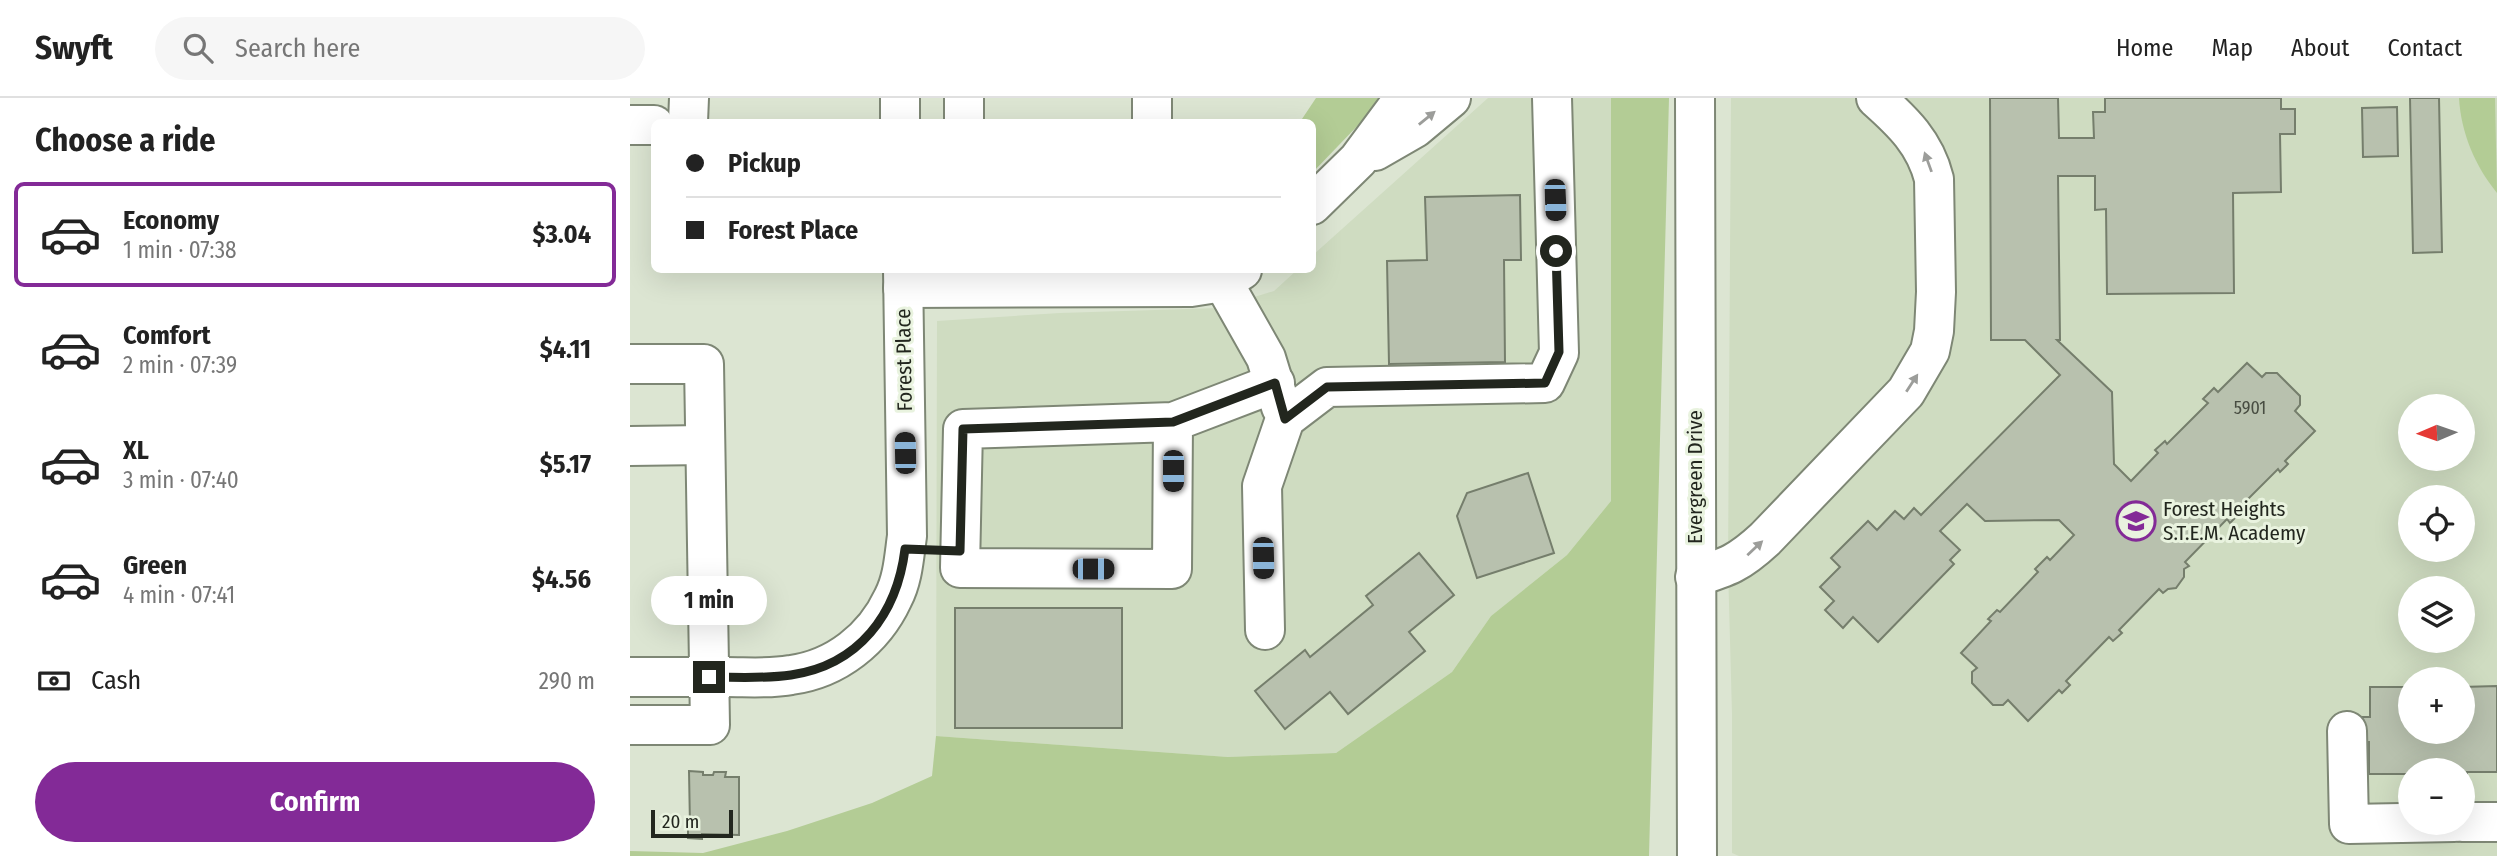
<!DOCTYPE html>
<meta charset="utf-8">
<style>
body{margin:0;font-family:"Fira Sans Condensed",sans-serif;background:#f6f6f6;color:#222;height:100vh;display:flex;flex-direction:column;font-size:26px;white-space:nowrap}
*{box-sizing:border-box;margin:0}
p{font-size:23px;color:#767676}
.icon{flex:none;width:38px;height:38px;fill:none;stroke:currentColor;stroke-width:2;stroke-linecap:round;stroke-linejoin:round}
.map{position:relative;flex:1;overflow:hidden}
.details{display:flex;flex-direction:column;background:#fff;width:630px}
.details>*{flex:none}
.banner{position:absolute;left:21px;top:21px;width:665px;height:154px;border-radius:10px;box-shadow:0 7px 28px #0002;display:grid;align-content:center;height:154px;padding:0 35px;background:#fff}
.needle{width:46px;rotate:268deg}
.tools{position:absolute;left:1768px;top:296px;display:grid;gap:14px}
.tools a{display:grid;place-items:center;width:77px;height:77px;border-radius:50%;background:#fff;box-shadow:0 7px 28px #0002;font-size:35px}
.scale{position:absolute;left:21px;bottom:18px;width:82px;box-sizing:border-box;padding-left:7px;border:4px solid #22261e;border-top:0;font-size:19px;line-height:24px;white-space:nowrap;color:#22261e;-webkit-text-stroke:5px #e9f3df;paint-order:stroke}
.end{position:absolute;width:32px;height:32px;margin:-16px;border:9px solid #22261e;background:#fff;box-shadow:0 0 0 4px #fff}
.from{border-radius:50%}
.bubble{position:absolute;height:49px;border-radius:24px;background:#fff;box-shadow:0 7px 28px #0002;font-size:23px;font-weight:700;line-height:49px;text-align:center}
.car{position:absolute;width:21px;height:42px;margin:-21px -10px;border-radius:9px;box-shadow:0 0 5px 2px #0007;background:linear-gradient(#222 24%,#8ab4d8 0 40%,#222 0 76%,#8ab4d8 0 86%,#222 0)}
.banner b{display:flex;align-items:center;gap:24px;height:66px;font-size:26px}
.banner b+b{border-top:2px solid #e0e0e0}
.banner i{width:18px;height:18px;background:#222}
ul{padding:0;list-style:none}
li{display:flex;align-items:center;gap:21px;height:105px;margin:0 14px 10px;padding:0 21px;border:4px solid transparent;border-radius:10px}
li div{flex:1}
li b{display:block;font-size:26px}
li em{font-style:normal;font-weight:700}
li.on{border-color:#832a97}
li>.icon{width:63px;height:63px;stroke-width:1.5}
h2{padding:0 35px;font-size:32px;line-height:84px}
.pay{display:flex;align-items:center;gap:18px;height:77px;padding:0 35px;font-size:26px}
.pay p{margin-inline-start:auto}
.primary-button{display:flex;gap:14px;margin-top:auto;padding:14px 35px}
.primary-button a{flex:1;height:80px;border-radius:42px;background:#832a97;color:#fff;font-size:28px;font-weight:700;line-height:80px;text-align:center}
header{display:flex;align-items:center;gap:42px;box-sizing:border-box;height:98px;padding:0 35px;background:#fff;border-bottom:2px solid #e0e0e0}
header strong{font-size:33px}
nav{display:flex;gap:38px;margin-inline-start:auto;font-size:24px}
.search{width:490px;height:63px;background:#f6f6f6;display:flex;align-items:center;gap:18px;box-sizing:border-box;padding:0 24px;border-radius:38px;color:#767676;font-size:26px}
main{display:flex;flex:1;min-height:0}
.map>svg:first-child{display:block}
.built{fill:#cfdcc1;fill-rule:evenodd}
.green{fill:#b3cc95}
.building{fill:#b8c1ae;stroke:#757e6c;stroke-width:2}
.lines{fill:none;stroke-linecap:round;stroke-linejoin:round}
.minor-casing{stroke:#7e8775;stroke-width:42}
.minor{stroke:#fff;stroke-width:38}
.oneway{fill:#9c9d9a}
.route{stroke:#22261e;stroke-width:9}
.labels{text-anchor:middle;stroke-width:6;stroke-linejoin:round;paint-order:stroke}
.number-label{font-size:18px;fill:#484d42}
.street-label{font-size:21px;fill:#22261e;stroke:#e9f3df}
.poi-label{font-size:21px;fill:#22261e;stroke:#e9f3df;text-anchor:start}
</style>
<header>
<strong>Swyft</strong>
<div class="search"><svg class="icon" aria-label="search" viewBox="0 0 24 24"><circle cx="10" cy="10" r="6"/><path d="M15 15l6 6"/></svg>Search here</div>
<nav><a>Home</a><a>Map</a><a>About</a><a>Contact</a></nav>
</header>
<main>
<section class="details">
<h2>Choose a ride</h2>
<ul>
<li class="on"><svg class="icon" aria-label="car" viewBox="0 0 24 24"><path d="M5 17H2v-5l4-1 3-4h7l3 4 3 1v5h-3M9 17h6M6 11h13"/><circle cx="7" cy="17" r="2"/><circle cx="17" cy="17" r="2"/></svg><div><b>Economy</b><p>1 min · 07:38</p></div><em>$3.04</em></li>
<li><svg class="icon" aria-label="car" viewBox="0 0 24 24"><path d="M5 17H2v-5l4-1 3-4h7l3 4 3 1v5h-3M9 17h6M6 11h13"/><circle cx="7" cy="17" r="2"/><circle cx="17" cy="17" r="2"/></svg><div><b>Comfort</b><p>2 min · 07:39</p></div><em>$4.11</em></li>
<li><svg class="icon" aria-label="car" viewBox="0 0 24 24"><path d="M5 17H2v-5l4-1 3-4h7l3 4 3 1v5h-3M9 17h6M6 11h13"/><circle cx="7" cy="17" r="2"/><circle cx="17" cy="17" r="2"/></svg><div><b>XL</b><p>3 min · 07:40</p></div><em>$5.17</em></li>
<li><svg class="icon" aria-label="car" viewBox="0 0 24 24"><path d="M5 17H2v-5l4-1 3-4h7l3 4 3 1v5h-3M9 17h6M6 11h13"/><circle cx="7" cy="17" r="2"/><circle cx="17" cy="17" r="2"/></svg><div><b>Green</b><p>4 min · 07:41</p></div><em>$4.56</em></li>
</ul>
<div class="pay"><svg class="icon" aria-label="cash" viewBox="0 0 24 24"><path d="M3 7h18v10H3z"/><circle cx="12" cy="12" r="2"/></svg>Cash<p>290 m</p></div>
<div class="primary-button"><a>Confirm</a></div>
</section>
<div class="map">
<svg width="1867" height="758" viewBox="0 0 1867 758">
<rect width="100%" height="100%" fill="#dce5d2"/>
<!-- built -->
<g class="built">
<polygon points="858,0 981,0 981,403 937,457 861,518 822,574 706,655 598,659 306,638 307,223 430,215 589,210 644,193 667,172 682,172 683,157"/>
<path d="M1101,0h766v758h-758l-7,-3v-139l-4,-147zM1780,308h52v52h-52zM1780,399h52v53h-52zM1780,490h52v52h-52zM1780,581h52v53h-52zM1780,672h52v52h-52z"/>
</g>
<!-- green -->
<g class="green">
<polygon points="686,0 748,0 734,21 683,74 682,24 670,24"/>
<polygon points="981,0 1039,0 1019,758 0,758 0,753 73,755 157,733 242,705 302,678 306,638 598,659 706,655 822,574 861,518 937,457 981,403"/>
<path d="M1829,0h36l2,95c-22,-27 -36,-60 -38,-95z"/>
</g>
<!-- building -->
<g class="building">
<polygon points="1360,0 1428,0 1429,40 1464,40 1463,14 1475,14 1475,0 1651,0 1651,11 1665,11 1665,36 1650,36 1651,94 1603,95 1604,195 1477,196 1476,111 1465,112 1465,78 1428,78 1430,242 1427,242 1482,294 1484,366 1501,383 1528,355 1525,352 1535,343 1537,346 1578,305 1573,301 1584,290 1588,294 1617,265 1632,279 1636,275 1647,275 1670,298 1670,307 1665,313 1685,333 1655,363 1658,366 1650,374 1648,371 1606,413 1609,416 1600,425 1597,421 1555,464 1559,468 1554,471 1554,479 1546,490 1538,491 1533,495 1529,491 1489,532 1492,535 1483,543 1479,539 1436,583 1440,587 1432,595 1429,592 1398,623 1378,602 1373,607 1363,607 1342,585 1342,574 1347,570 1331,555 1361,523 1358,521 1367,512 1370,514 1408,474 1405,471 1417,459 1420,462 1444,437 1429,422 1355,423 1337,406 1310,433 1330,452 1320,462 1324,466 1248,544 1223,519 1213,530 1195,512 1204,503 1190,489 1210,469 1201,460 1238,423 1247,432 1265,413 1274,421 1284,410 1291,417 1430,277 1395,242 1361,242"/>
<polygon points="1780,0 1809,0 1812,154 1783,155"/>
<polygon points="1767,9 1768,58 1733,59 1732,10"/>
<polygon points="890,97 891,162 874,162 875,264 759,266 757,163 797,162 795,99"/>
<polygon points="898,375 924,455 847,480 827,418 837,395"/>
<polygon points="789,455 824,497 779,534 795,553 718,616 700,594 655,631 625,593 675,552 680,559 743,507 736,498"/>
<rect x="325" y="510" width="167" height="120"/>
<polygon points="1867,588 1867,674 1837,674 1837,682 1832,682 1832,672 1780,672 1780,676 1739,676 1739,644 1733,644 1732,619 1740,619 1740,589 1780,589 1780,634 1832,634 1832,589"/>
<polygon points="59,673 73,674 73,677 83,677 84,674 96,674 95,679 109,679 109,737 72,736 72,741 58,740 58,728 60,727"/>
</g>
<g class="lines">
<!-- minor casing -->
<g class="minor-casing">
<g id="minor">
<polyline points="270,0 270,24"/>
<polyline points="334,0 334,24"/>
<polyline points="522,0 522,24"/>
<polyline points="1065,0 1067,758"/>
<polyline points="58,24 59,0"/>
<polyline points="0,27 24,27"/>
<polyline points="745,53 785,30 821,0"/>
<polyline points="682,107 728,62 774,0"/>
<polyline points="593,184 636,260 651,309"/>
<polyline points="273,190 561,189 593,184 612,172"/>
<polyline points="0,266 74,266 80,627 0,627"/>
<polyline points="543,324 542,471 330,470 333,331 543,324 645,285"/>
<polyline points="0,348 75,347"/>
<path d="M1065,479c33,-10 44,-14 70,-38l141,-147 24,-41 4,-20 2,-39 -2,-113c-9,-36 -31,-57 -58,-81"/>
<polyline points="635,532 632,388 655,321 697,289 915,285 929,255 922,0"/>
<path d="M0,579c32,0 64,0 96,0 22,0 44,2 65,-2 45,-6 83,-36 102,-77 10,-19 11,-41 14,-62l-4,-266"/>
<polyline points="1717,633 1719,726 1824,724"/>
<polyline points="1832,724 1867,724"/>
</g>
</g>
<!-- minor -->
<use href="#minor" class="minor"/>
</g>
<!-- one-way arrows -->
<defs><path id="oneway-solid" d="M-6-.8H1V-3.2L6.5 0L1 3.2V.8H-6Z" transform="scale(1.75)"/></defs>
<g class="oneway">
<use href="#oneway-solid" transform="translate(797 20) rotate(-39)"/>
<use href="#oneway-solid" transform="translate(1298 64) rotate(-110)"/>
<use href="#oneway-solid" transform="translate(1282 285) rotate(-57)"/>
<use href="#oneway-solid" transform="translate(1125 450) rotate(-43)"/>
</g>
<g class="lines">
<!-- route -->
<path class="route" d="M79,579c27,0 55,2 82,-2 68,-10 106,-61 114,-126l55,2 3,-122 210,-7 102,-39 10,36 42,-32 218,-4 14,-31 -3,-101"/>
</g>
<!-- icons -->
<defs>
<g id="school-ring" transform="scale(2.0125)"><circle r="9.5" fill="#e9f3df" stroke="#832a97" stroke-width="1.5"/><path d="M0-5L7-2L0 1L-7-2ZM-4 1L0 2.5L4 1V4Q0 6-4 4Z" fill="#832a97"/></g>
</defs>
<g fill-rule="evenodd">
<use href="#school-ring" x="1506" y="423"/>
</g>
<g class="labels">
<!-- number labels -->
<g class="number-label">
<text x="1620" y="316">5901</text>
</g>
<!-- street labels -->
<g class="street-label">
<text transform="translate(274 262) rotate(-91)" y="7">Forest Place</text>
<text transform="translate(1065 379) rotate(-90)" y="7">Evergreen Drive</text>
</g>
<!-- poi labels -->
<g class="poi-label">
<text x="1533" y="418">Forest Heights<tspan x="1533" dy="24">S.T.E.M. Academy</tspan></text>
</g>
</g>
</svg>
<div class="tools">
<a><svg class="needle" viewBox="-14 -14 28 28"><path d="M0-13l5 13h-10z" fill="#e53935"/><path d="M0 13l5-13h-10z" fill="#767676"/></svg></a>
<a><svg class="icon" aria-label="locate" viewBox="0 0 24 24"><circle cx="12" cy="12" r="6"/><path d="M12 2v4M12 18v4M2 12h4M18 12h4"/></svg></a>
<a><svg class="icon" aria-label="layers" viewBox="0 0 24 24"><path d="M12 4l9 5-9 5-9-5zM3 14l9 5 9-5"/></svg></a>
<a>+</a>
<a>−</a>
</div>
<div class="scale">20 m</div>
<i class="end from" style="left:926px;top:153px"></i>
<i class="end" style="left:79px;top:579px"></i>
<div class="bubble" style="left:21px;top:478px;width:116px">1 min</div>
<i class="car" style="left:925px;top:102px;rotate:178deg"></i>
<i class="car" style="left:275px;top:355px;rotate:359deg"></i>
<i class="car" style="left:543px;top:373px;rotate:180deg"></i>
<i class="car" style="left:633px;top:460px;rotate:179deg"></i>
<i class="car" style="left:463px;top:471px;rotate:90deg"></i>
<div class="banner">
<b><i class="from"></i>Pickup</b>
<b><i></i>Forest Place</b>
</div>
</div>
</main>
